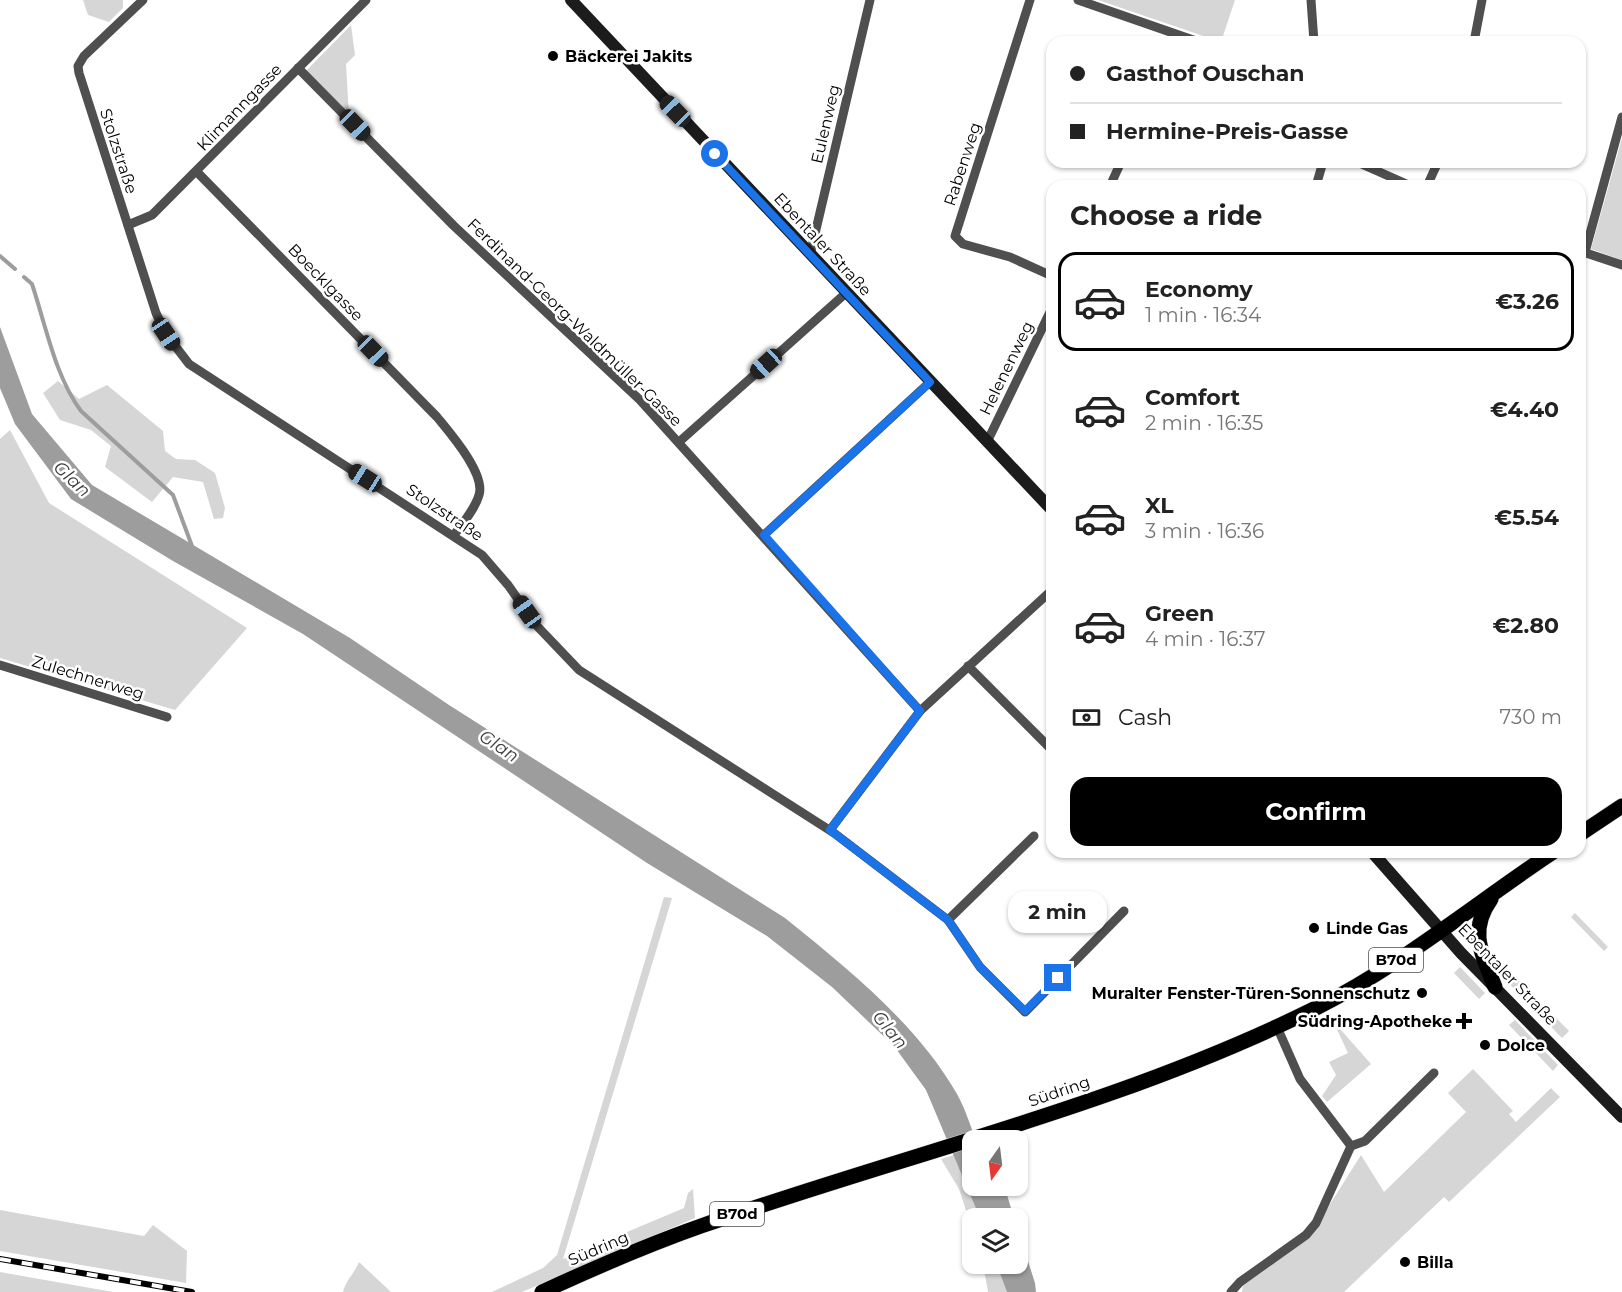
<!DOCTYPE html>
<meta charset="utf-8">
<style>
body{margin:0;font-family:Montserrat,sans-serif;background:#f6f6f6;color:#222;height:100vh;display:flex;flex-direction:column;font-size:22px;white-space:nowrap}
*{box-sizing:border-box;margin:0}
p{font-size:20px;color:#767676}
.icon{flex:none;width:33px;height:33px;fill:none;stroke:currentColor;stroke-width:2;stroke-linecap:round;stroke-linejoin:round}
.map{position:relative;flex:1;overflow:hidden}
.sheet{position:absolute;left:1046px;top:180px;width:540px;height:678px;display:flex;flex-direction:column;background:#fff;border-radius:18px;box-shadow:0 2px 4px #0004}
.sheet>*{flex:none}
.hud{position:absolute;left:1046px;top:36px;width:540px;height:132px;border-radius:18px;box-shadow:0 2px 4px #0004;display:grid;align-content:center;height:132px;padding:0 24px;background:#fff}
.needle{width:39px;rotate:194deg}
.fabs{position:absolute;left:962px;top:1130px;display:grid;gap:12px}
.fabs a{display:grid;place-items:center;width:66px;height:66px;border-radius:12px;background:#fff;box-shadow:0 2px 4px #0004;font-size:30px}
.end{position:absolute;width:27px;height:27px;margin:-14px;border:8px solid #1a73e8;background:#fff;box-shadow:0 0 0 3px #fff}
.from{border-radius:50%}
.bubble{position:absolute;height:42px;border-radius:18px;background:#fff;box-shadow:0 2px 4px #0004;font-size:20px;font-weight:700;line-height:42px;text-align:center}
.car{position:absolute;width:18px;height:36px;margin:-18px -9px;border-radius:8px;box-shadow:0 0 4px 2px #0007;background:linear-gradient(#222 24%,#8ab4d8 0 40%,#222 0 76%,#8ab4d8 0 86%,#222 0)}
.hud b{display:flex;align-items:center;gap:21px;height:57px;font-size:22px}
.hud b+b{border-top:2px solid #e0e0e0}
.hud i{width:15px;height:15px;background:#222}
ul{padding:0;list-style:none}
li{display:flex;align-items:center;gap:18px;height:99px;margin:0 12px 9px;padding:0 12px;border:3px solid transparent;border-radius:18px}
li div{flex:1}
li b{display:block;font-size:22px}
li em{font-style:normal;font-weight:700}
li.selected{border-color:#000}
li>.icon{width:54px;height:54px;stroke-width:1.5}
h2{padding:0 24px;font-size:27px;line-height:72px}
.pay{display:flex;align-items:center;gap:15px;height:66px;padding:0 24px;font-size:22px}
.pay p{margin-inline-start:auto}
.cta{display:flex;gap:12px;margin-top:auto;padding:12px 24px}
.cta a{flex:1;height:69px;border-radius:18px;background:#000;color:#fff;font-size:24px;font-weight:700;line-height:69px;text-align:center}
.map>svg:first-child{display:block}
.green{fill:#d6d6d6}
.water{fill:#9d9d9d}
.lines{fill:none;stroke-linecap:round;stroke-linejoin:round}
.stream{stroke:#9d9d9d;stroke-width:4}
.primary-casing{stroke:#dbdbdb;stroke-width:16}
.street{stroke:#4f4f4f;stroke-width:9}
.secondary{stroke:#1c1c1c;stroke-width:12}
.primary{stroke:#000;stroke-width:15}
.rail-casing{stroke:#000;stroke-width:6}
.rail{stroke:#fff;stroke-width:4;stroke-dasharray:11;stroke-linecap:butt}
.route{stroke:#1a73e8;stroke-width:8}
.poi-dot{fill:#000;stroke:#fff;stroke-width:2}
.labels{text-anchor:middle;stroke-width:5;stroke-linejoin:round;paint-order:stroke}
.shield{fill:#fff;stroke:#4c4c4c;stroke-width:1.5}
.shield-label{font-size:15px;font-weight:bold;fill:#000}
.poi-label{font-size:16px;font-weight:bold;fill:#000;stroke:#fff;text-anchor:start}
.street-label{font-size:16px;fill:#000;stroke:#fff}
.water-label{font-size:18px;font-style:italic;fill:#3e3e3e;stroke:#fff}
</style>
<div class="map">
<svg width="1622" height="1292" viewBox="0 0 1622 1292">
<rect width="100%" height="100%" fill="#fff"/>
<!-- green -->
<g class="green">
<polygon points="83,0 123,0 123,8 109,22 88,15"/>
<polygon points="1098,0 1235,0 1221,42"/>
<polygon points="351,25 355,55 346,64 349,116 305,72"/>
<polygon points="1622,138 1622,260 1591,249"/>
<polygon points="58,381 79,399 107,385 163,431 165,451 176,459 195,460 215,473 225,508 223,518 214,519 203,482 173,477 152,502 105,467 111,446 91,430 60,420 43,393"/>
<polygon points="10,430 49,503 247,628 175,710 0,658 0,439"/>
<polygon points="664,897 672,898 563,1259 684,1208 688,1193 693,1189 695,1218 522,1292 492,1292 543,1268 557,1255"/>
<polygon points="1575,913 1608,947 1604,951 1571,917"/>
<polygon points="1487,948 1569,1031 1562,1038 1489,963"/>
<polygon points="1460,967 1485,993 1479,999 1454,973"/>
<polygon points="1515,1020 1558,1065 1553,1071 1509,1025"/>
<polygon points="1333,1021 1371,1064 1327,1102 1322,1096 1336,1075 1329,1062 1348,1053"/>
<polygon points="1473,1069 1513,1111 1509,1114 1516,1122 1551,1088 1560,1097 1449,1202 1444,1197 1344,1292 1242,1292 1243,1285 1308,1239 1361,1155 1384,1192 1466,1112 1448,1093"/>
<polygon points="954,1155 980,1218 972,1218 972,1229 959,1189 941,1159"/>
<polygon points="0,1210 144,1236 153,1225 187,1251 186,1283 0,1251"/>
<path d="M359,1262l32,30h-48c3,-12 11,-18 16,-30z"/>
<polygon points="983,1263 996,1263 1007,1292 988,1292"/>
<polygon points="0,1272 113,1292 0,1292"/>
</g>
<!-- water -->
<g class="water">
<path d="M0,327l32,87 60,71 258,153 99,67 336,213c63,51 131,105 172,176 8,14 13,31 19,46h-4v45h32l10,33h-34l-54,-128 -32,-44 -62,-59 -65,-51 -120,-73 -344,-229 -130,-73 -102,-62 -56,-75 -15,-36z"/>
<polygon points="1017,1227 1035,1283 1036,1292 1007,1292 996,1263 1017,1263"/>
</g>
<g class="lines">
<!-- stream -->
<g class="stream">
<polyline points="0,256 15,269"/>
<path d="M24,277l8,7c14,42 23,92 49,127l92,84 19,51"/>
</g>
<!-- primary casing -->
<g class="primary-casing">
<g id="primary">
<polyline points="1580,834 1622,806"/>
<path d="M1491,899c-23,32 -9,55 4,88"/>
<path d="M542,1292c52,-24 105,-47 159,-66 205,-72 420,-121 615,-218 84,-42 159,-104 237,-156"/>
</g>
</g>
<!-- street -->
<g class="street">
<polyline points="143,0 84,56 78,66 79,73 156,313 166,334 189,364 482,555 508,585 537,626 579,670 834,833 948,920 980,967 1025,1012 1124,911"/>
<polyline points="1030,0 955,236 963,244 1010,257 1052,276"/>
<polyline points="1078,0 1199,42"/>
<polyline points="1311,0 1314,42"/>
<polyline points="1474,42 1482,0"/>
<polyline points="298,68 454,226 640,400 920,711"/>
<polyline points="1357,162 1411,186"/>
<path d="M197,172l240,245c13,16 49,57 42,78 -4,14 -16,28 -25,40"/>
<polyline points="1110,186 1121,162"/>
<polyline points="1316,186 1323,162"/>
<polyline points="1427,186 1438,162"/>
<polyline points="128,225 152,215 366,0"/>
<polyline points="1580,251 1622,265"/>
<polyline points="1585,252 1622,117"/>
<polyline points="810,255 870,0"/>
<polyline points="679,442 846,293"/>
<polyline points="987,442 1052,308"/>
<polyline points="764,535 930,382"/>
<polyline points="0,665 167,717"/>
<polyline points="968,666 1052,750"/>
<polyline points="830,830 920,711 1052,590"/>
<polyline points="948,920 1034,836"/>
<polyline points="1351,1146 1365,1141 1434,1073"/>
<polyline points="1231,1292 1240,1282 1306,1235 1316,1223 1351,1146 1300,1079 1277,1027"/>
</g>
<!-- secondary -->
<g class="secondary">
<polyline points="571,0 1052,510"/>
<polyline points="1372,852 1461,953 1622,1117"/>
</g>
<!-- primary -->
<use href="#primary" class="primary"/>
<!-- rail casing -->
<g class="rail-casing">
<polyline id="rail" points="0,1259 192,1292"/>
</g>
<!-- rail -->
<use href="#rail" class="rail"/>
</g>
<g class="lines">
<!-- route -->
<polyline class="route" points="715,154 930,382 764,535 920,711 830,830 948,920 980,967 1025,1011 1058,978"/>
</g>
<!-- markers -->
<g class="poi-dot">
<circle cx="553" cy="56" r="6"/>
<circle cx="1314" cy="928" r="6"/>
<circle cx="1422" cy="993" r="6"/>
<path d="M1461 1012h6v6h6v6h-6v6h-6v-6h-6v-6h6z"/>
<circle cx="1485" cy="1045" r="6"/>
<circle cx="1405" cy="1262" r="6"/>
</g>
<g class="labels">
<!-- shield labels -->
<g class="shield">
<rect x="1369" y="948" width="54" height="24" rx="4.5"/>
<rect x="710" y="1202" width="54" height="24" rx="4.5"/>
</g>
<g class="shield-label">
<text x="1396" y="965">B70d</text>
<text x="737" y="1219">B70d</text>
</g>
<!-- poi labels -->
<g class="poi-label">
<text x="565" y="62">Bäckerei Jakits</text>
<text x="1326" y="934">Linde Gas</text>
<text x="1410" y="999" text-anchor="end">Muralter Fenster-Türen-Sonnenschutz</text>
<text x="1452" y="1027" text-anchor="end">Südring-Apotheke</text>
<text x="1497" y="1051">Dolce</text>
<text x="1417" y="1268">Billa</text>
</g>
<!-- street labels -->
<g class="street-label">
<text transform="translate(239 107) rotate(-46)" y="6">Klimanngasse</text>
<text transform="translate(825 124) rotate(-77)" y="6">Eulenweg</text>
<text transform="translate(119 151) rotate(72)" y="6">Stolzstraße</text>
<text transform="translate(962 164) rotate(-72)" y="6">Rabenweg</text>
<text transform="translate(823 244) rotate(47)" y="6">Ebentaler Straße</text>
<text transform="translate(326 282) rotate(46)" y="6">Boecklgasse</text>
<text transform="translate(575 322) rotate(44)" y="6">Ferdinand-Georg-Waldmüller-Gasse</text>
<text transform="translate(1006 368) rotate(-64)" y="6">Helenenweg</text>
<text transform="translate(445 512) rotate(34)" y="6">Stolzstraße</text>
<text transform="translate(88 677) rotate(17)" y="6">Zulechnerweg</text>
<text transform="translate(1508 974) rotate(46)" y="6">Ebentaler Straße</text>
<text transform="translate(1059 1091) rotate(-19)" y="6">Südring</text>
<text transform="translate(598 1248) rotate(-23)" y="6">Südring</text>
</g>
<!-- water labels -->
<g class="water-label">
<text transform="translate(72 479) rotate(43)" y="6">Glan</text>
<text transform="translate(499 746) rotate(33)" y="6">Glan</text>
<text transform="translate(890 1030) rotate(50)" y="6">Glan</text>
</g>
</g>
</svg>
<div class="fabs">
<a><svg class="needle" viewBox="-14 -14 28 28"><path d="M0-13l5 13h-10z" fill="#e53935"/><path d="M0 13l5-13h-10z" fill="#767676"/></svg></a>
<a><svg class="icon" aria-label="layers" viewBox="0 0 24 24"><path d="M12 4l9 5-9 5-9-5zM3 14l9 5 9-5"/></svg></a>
</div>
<i class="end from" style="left:715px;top:154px"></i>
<i class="end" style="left:1058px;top:978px"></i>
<div class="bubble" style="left:1008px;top:891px;width:99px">2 min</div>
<i class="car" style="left:675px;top:111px;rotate:316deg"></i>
<i class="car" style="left:355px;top:125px;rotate:136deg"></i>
<i class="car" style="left:166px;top:334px;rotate:146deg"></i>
<i class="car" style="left:373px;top:351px;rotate:136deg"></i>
<i class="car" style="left:766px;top:364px;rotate:228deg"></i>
<i class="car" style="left:365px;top:478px;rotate:302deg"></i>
<i class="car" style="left:527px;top:612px;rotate:325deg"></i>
<div class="hud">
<b><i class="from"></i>Gasthof Ouschan</b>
<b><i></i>Hermine-Preis-Gasse</b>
</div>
<section class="sheet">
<h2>Choose a ride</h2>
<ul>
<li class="selected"><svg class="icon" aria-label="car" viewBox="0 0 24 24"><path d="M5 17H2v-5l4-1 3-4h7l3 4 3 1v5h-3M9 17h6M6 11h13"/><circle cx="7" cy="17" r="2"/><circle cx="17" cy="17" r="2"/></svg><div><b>Economy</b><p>1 min · 16:34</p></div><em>€3.26</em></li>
<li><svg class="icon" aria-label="car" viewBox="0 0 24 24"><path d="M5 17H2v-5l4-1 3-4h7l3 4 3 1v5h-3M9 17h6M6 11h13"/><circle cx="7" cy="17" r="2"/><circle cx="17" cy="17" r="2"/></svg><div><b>Comfort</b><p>2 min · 16:35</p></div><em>€4.40</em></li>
<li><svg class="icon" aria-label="car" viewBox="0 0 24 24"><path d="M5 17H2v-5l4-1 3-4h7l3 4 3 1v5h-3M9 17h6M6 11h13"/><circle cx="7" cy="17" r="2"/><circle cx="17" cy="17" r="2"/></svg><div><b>XL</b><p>3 min · 16:36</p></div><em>€5.54</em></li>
<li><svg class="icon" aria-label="car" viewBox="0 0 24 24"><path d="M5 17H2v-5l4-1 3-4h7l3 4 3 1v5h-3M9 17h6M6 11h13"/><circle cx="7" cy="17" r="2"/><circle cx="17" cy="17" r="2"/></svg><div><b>Green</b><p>4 min · 16:37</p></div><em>€2.80</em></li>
</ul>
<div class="pay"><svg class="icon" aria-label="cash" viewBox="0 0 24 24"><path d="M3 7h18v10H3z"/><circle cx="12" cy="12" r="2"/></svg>Cash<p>730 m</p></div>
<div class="cta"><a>Confirm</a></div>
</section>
</div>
